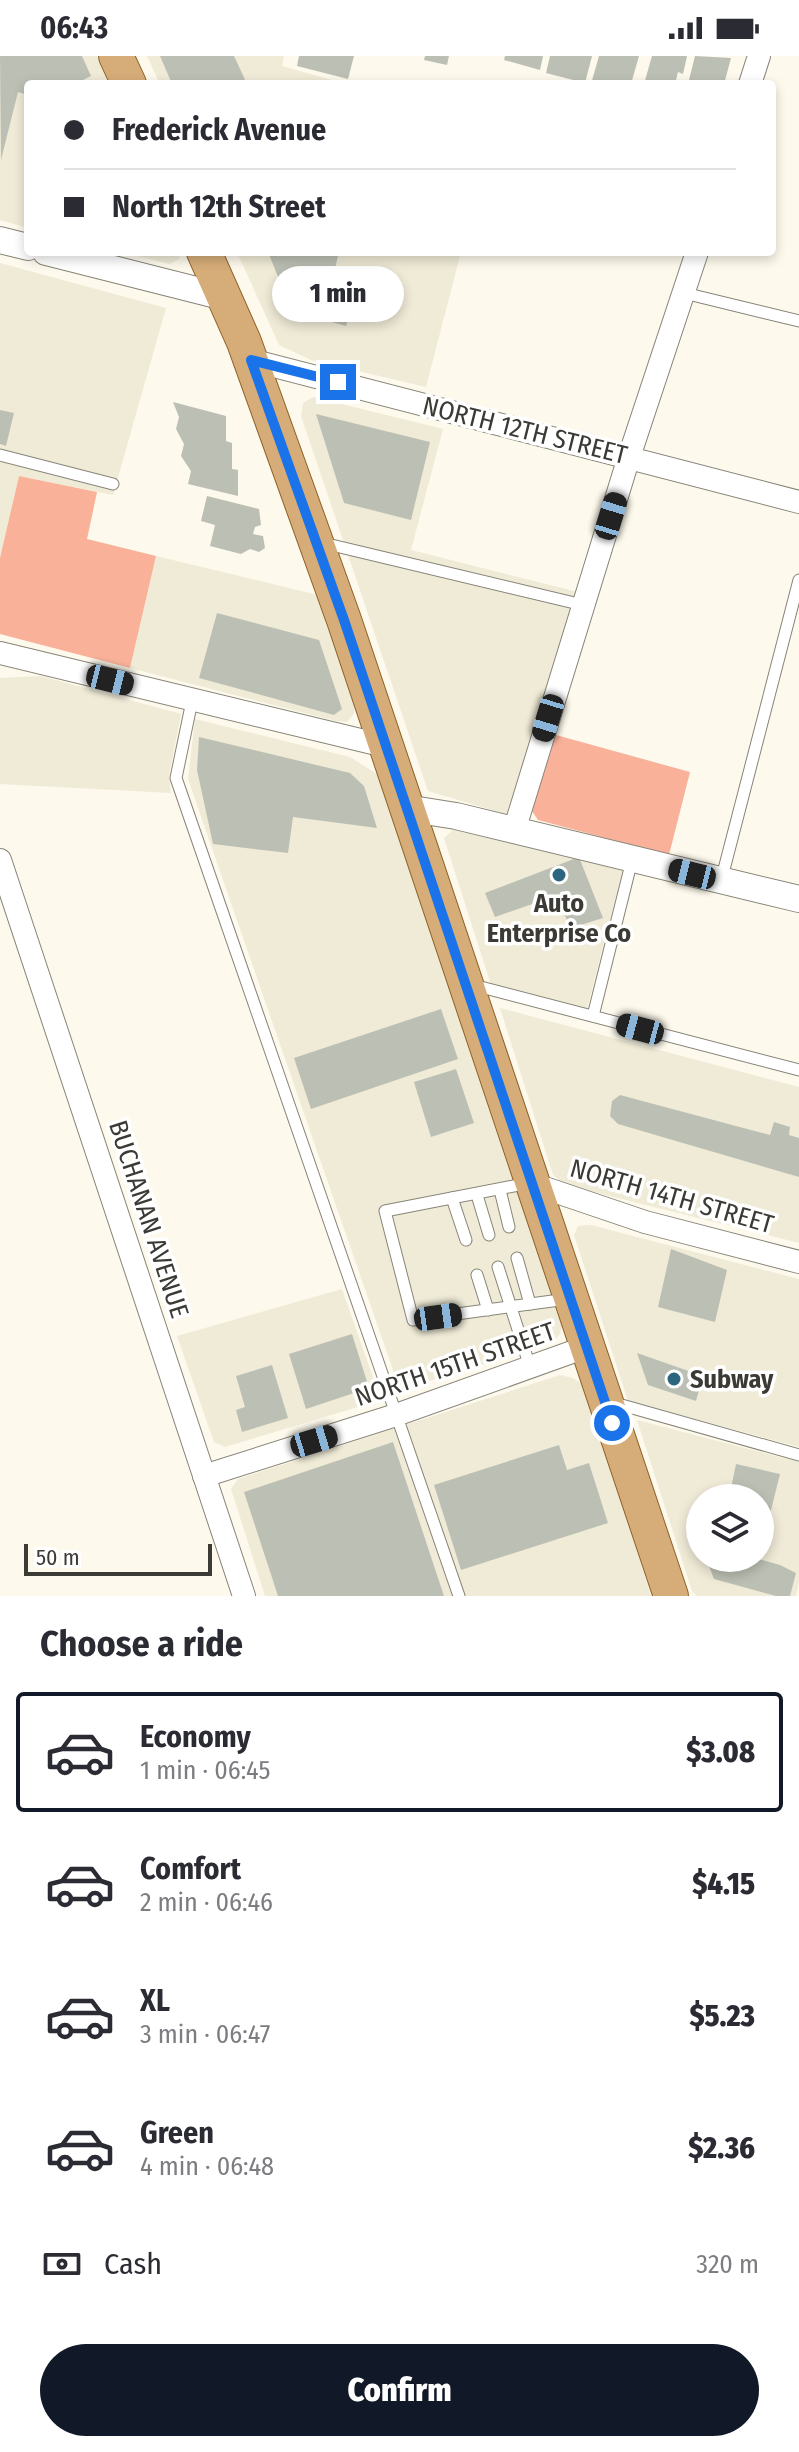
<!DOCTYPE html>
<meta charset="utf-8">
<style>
body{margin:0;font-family:"Fira Sans Condensed",sans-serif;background:#f2f2f3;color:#2b2b33;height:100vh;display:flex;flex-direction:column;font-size:30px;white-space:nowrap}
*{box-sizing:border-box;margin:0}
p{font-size:26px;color:#7c7c81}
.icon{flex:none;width:44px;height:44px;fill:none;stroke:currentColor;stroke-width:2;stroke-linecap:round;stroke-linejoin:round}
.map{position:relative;height:1540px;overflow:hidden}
.panel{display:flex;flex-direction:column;background:#fff;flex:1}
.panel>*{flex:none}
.top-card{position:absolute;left:24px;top:24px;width:752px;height:176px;border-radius:8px;box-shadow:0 4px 12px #0003;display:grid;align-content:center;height:176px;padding:0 40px;background:#fff}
.controls{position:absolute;left:686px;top:1428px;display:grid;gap:16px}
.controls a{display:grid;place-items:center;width:88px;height:88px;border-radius:50%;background:#fff;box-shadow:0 4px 12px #0003;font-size:40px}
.scale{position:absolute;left:24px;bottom:20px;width:188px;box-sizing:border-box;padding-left:8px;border:4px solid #3b3a35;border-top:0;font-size:22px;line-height:28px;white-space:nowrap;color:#3b3a35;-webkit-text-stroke:6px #fff;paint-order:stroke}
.end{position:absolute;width:36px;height:36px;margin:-18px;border:10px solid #1a73e8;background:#fff;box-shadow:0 0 0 4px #fff}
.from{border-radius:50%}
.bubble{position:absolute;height:56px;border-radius:28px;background:#fff;box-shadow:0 4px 12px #0003;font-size:26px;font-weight:800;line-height:56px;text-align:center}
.car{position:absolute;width:24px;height:48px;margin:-24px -12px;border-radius:10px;box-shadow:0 0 6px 2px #0007;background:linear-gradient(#222 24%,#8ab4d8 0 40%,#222 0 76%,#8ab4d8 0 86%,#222 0)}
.top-card b{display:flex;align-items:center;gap:28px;height:76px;font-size:30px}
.top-card b+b{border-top:2px solid #e1e1e2}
.top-card i{width:20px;height:20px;background:#2b2b33}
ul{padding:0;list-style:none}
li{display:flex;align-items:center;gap:24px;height:120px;margin:0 16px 12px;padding:0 24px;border:4px solid transparent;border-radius:8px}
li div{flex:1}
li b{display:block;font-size:30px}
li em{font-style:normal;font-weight:800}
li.selected{border-color:#111827}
li>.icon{width:72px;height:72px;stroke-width:1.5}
h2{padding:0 40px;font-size:36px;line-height:96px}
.pay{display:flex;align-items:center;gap:20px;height:88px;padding:0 40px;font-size:30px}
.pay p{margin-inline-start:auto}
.action{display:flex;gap:16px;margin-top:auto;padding:16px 40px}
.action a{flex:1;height:92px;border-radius:48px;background:#111827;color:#fff;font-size:32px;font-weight:800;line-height:92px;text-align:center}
.status{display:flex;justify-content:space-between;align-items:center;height:56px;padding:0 40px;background:#fff;direction:ltr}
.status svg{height:22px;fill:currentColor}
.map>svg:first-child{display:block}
.built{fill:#f0ebd7;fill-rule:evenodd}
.green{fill:#f9b199}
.building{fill:#bcc0b4}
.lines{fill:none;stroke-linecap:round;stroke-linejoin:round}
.service-casing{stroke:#878478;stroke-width:13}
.minor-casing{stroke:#878478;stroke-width:24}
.tertiary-casing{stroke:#878478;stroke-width:28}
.primary-casing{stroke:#8e6127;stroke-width:36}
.service{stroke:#fff;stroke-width:11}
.minor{stroke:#fff;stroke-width:22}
.tertiary{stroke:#fff;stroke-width:26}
.primary{stroke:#d6ad79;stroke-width:34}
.route{stroke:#1a73e8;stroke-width:10}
.poi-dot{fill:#2b657e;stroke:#fff;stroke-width:3}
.labels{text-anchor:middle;stroke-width:7;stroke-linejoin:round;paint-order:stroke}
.street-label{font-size:26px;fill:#3b3a35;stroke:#fff}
.poi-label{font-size:26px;font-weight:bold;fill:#3b3a35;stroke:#fff}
</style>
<div class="status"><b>06:43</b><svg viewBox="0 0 49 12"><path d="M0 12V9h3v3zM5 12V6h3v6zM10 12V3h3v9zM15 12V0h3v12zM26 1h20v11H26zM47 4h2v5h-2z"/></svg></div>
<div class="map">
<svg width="799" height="1540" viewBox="0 0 799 1540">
<rect width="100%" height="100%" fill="#fdf9ec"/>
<!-- built -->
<g class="built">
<polygon points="0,0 97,0 109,28 28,28 28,172 0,164"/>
<polygon points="147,0 284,0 282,10 346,28 160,28"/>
<polygon points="121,196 181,196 179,203 170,208"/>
<polygon points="237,196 461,196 426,331 311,304 279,289"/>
<polygon points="0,207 166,252 113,439 19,420 0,502"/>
<polygon points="313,341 443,373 411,494 578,536 509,759 428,735 301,360 303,347"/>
<polygon points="156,500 318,539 355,646 354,658 347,666 336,665 130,612"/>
<polygon points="41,620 181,658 169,720 171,737 0,728 0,622"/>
<polygon points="195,663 350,701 380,720 563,1268 560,1278 552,1287 400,1334 188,723"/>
<polygon points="466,771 623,813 587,953 491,929 444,782 453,774"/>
<polygon points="500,952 799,1031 799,1187 565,1129 553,1119"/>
<polygon points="591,1169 799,1223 799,1391 628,1345 574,1179 578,1170"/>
<polygon points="342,1233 381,1344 225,1391 214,1386 177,1280"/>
<polygon points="560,1319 573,1322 585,1330 651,1540 265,1540 231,1433 238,1423"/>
<path d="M637,1364l162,42v121l-3,13h-99l-5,-5zM700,1442h60v60h-60z"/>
</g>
<!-- green -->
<g class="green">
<polygon points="19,420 97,436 87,483 156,500 130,612 0,578 0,502"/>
<polygon points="556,679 690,716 669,799 538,764 532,755"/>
</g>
<!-- building -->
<g class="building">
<polygon points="0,0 82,0 91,20 75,28 28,28 28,39 18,36 1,104"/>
<polygon points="160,0 234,0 247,28 172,28"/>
<polygon points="299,0 354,0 348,23 297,10"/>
<polygon points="425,0 449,0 447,9 424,4"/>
<polygon points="505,0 543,0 540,14 504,4"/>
<polygon points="550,0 592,0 585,27 546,17"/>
<polygon points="599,0 639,0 631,28 591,28"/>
<polygon points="652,0 687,0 683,18 678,16 675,28 644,28"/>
<polygon points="695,0 731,2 724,28 688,28"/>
<polygon points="268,196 339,196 333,221 358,228 346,270 292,255"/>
<polygon points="173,346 226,360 226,385 232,387 232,413 238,414 238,440 188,428 191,415 181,400 184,388 176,373 179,361"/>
<polygon points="0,354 14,357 6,390 0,388"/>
<polygon points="316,358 430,386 411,464 344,447"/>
<polygon points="207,440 259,453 261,469 255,471 253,478 263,480 265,492 259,496 250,493 241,498 210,490 215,469 201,465"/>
<polygon points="217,557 319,584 342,653 334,659 199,622"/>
<polygon points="199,681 350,717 364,730 377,772 293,761 288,797 213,788 197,714"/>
<polygon points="579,801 603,862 571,872 555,840 495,861 485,837"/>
<polygon points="441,953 458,1003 311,1053 294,1002"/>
<polygon points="456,1013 474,1067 431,1081 414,1026"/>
<polygon points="620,1039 770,1079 774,1066 790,1071 789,1079 799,1082 799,1121 618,1068 610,1060 612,1045"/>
<polygon points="671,1193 727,1214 715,1266 658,1251"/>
<polygon points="352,1278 369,1332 306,1353 289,1298"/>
<polygon points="637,1297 703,1320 696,1345 648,1329"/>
<polygon points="272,1309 288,1362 242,1376 236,1354 245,1351 236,1320"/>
<polygon points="393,1386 444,1540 278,1540 244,1436"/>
<polygon points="559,1389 567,1414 589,1407 608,1467 461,1514 434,1429"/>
<polygon points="736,1408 780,1418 770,1458 760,1456 760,1442 729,1442"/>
<polygon points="706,1502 755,1502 780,1509 796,1517 790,1540 776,1540 714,1523"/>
</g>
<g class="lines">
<!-- service casing -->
<g class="service-casing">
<g id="service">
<polyline points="684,237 799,265"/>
<polyline points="0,399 113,428"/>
<polyline points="323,487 583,549"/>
<polyline points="192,645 176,722 459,1540"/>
<polyline points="721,825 799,524"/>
<polyline points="473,929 799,1014"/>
<polyline points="593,960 632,804"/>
<polyline points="529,1127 385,1155 413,1264 567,1243"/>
<polyline points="500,1134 509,1171"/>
<polyline points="477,1139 489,1179"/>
<polyline points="452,1142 466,1184"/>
<polyline points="517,1202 530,1248"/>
<polyline points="498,1211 530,1311"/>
<polyline points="477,1219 488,1254"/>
<polyline points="611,1346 799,1399"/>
</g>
</g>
<!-- minor casing -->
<g class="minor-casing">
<g id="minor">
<polyline points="750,28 759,0"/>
<polyline points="251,304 799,446"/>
<polyline points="0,597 385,690"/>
<polyline points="514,775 629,401 697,196"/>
<polyline points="0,804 244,1540"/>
<polyline points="530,1127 645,1166 799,1206"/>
<polyline points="204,1420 396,1359 586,1291"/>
</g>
</g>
<!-- tertiary casing -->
<g class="tertiary-casing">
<g id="tertiary">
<polyline points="0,184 28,191"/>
<polyline points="46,196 224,241"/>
<polyline points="406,752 456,760 799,843"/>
</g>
</g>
<!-- primary casing -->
<g class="primary-casing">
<g id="primary">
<polyline points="116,0 129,28"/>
<polyline points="204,196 244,286 344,564 671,1540"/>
</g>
</g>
<!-- service -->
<use href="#service" class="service"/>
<!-- minor -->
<use href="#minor" class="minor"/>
<!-- tertiary -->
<use href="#tertiary" class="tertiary"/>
<!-- primary -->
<use href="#primary" class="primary"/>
</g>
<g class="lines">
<!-- route -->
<polyline class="route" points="338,326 251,304 344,564 612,1367"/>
</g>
<!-- markers -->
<g class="poi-dot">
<circle cx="559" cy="819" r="8"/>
<circle cx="674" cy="1323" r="8"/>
</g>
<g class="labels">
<!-- street labels -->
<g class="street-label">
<text transform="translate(525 374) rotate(14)" y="9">NORTH 12TH STREET</text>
<text transform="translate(672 1140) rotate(16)" y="9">NORTH 14TH STREET</text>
<text transform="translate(149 1163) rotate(72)" y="9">BUCHANAN AVENUE</text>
<text transform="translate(455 1308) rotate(-19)" y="9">NORTH 15TH STREET</text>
</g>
<!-- poi labels -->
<g class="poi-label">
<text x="559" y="856">Auto<tspan x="559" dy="30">Enterprise Co</tspan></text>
<text x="690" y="1332" text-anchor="start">Subway</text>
</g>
</g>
</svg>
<div class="controls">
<a><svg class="icon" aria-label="layers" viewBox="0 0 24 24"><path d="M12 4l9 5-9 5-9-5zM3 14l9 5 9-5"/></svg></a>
</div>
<div class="scale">50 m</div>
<i class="end from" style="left:612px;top:1367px"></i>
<i class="end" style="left:338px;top:326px"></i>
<div class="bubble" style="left:272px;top:210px;width:132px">1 min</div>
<i class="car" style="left:611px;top:460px;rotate:17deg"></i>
<i class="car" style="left:110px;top:624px;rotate:104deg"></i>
<i class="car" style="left:548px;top:662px;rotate:197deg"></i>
<i class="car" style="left:692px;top:818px;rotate:284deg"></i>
<i class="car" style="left:640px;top:973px;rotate:285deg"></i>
<i class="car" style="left:438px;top:1261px;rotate:82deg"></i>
<i class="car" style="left:314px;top:1385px;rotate:73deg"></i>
<div class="top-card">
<b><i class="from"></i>Frederick Avenue</b>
<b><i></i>North 12th Street</b>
</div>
</div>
<section class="panel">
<h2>Choose a ride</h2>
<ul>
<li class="selected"><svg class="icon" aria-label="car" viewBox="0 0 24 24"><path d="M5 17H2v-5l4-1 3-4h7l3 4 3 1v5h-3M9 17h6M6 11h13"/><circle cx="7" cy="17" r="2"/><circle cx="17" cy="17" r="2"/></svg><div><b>Economy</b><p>1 min · 06:45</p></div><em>$3.08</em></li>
<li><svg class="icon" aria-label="car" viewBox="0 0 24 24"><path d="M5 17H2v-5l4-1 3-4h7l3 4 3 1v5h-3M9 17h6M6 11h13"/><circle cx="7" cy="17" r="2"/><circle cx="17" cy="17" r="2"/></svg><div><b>Comfort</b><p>2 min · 06:46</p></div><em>$4.15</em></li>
<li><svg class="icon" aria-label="car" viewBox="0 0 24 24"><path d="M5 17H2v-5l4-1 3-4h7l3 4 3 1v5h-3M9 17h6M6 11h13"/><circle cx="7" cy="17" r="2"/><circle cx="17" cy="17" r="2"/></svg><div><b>XL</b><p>3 min · 06:47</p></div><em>$5.23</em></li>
<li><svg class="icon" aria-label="car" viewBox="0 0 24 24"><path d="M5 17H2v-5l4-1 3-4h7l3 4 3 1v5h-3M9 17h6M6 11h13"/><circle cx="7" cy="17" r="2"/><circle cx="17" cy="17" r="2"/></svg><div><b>Green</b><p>4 min · 06:48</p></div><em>$2.36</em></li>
</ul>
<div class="pay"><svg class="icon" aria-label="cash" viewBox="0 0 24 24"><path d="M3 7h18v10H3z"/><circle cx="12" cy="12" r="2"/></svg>Cash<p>320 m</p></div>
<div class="action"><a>Confirm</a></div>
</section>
